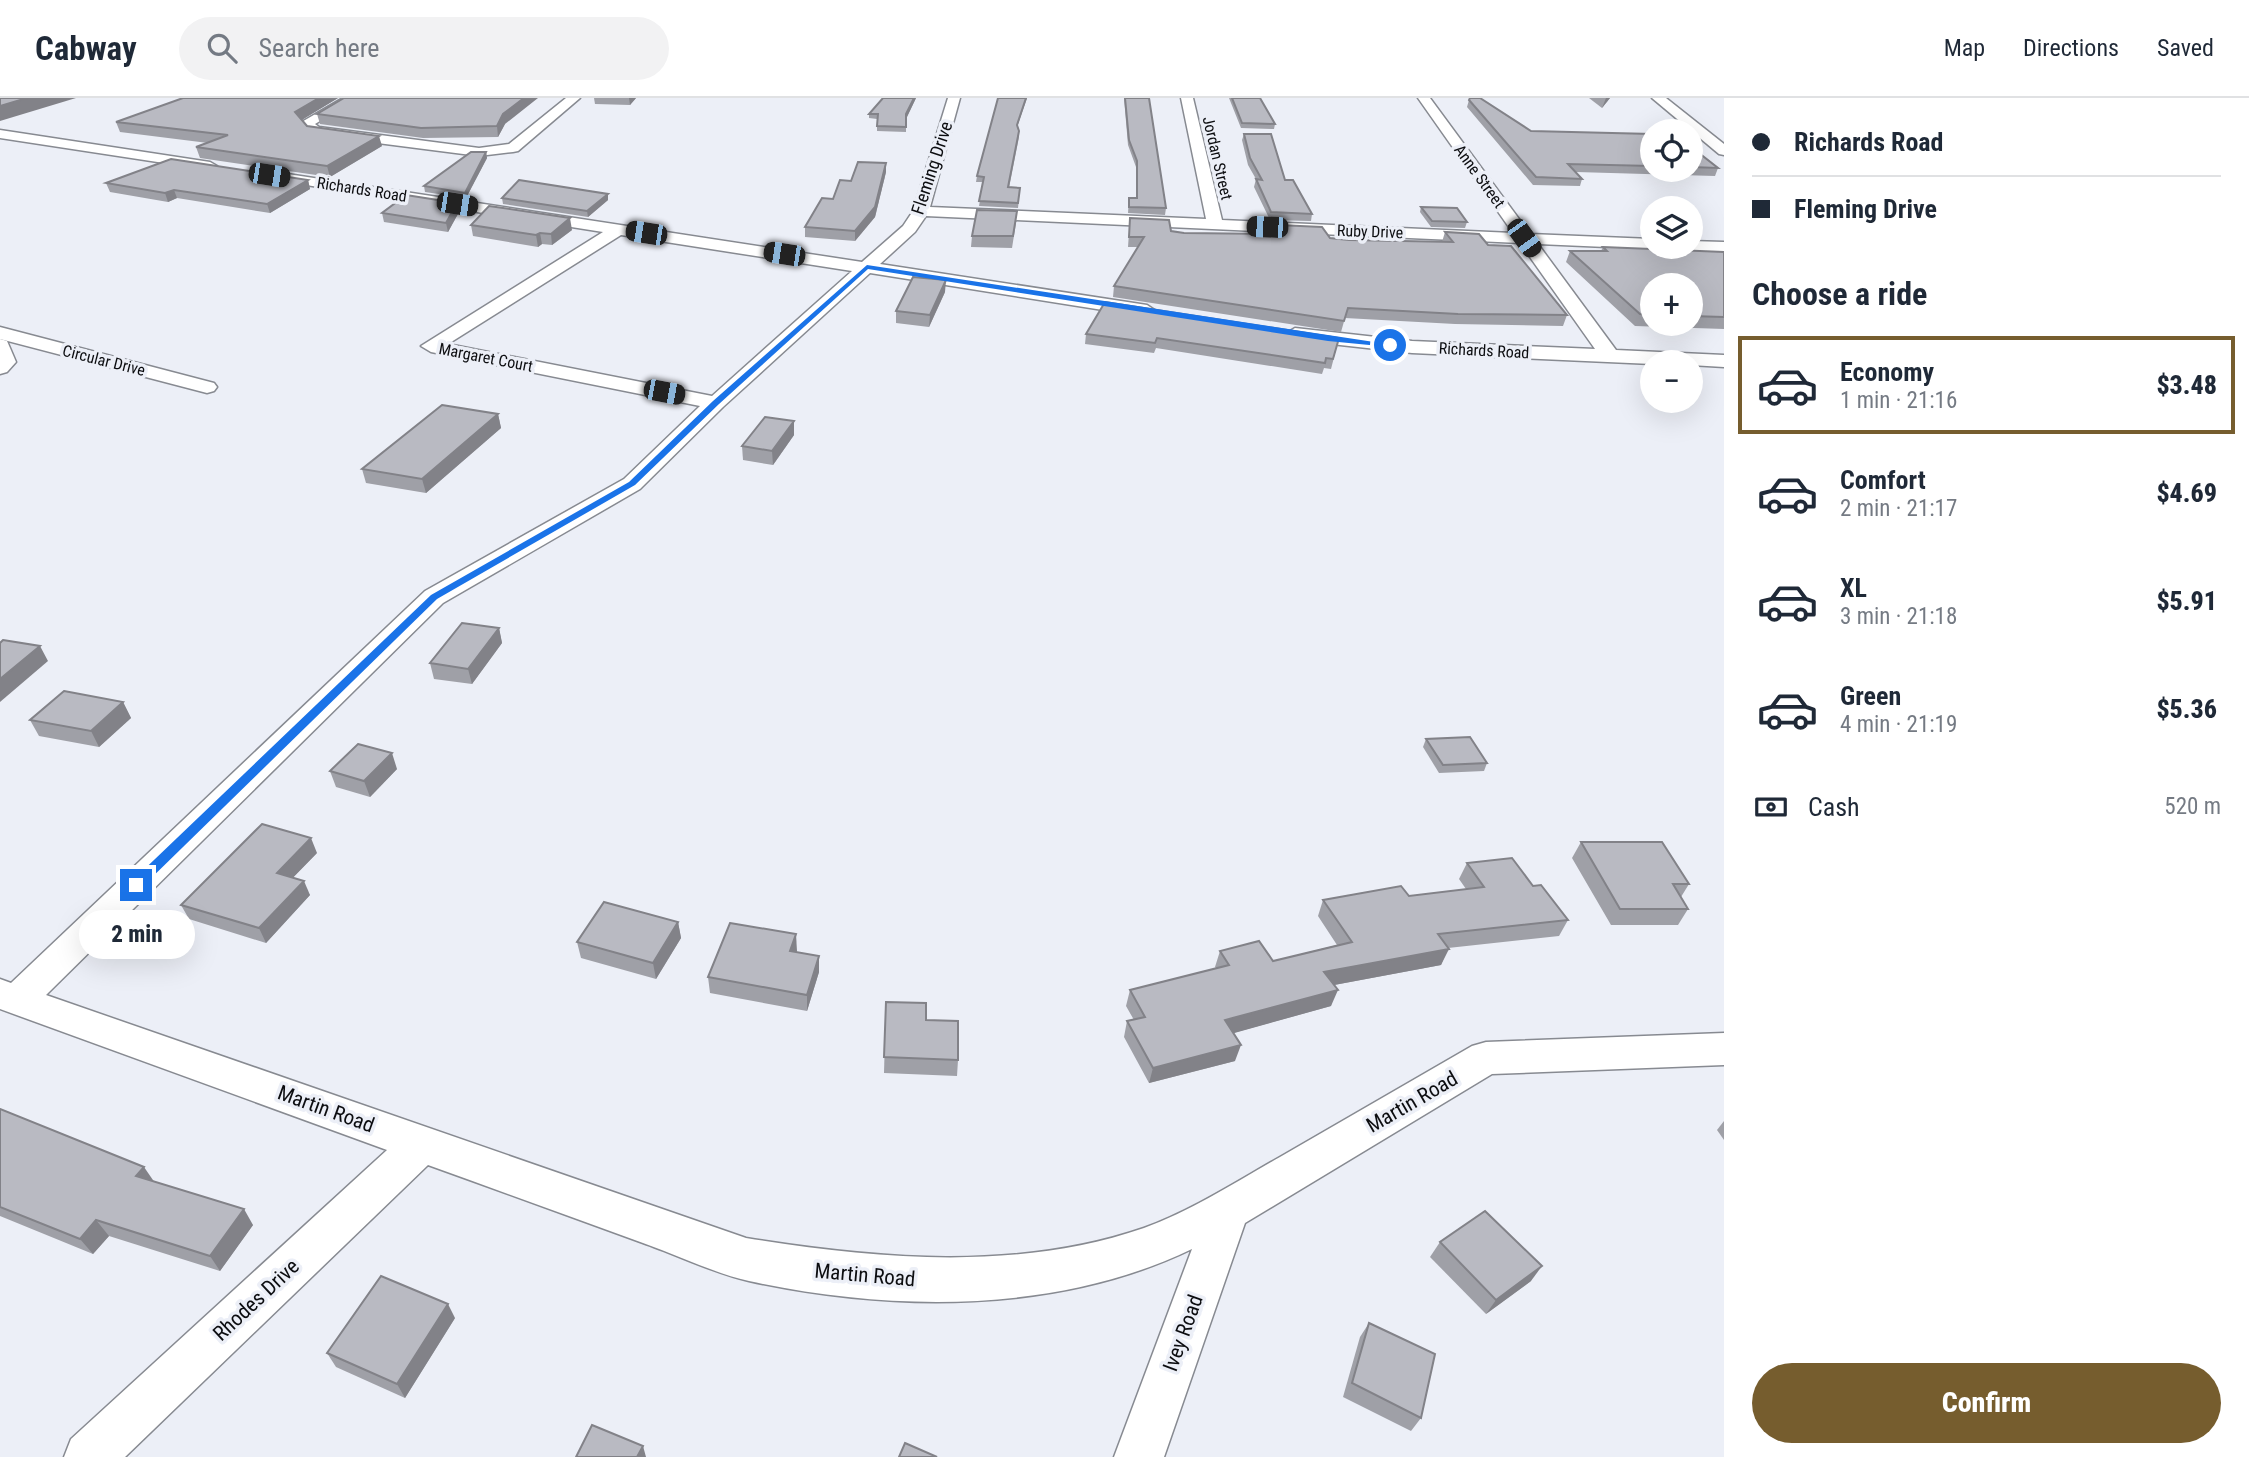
<!DOCTYPE html>
<meta charset="utf-8">
<style>
body{margin:0;font-family:"Roboto Condensed",sans-serif;background:#f2f2f3;color:#1f2937;height:100vh;display:flex;flex-direction:column;font-size:26px;white-space:nowrap}
*{box-sizing:border-box;margin:0}
p{font-size:23px;color:#747a83}
.icon{flex:none;width:38px;height:38px;fill:none;stroke:currentColor;stroke-width:2;stroke-linecap:round;stroke-linejoin:round}
.map{position:relative;flex:1;overflow:hidden}
.drawer{display:flex;flex-direction:column;background:#fff;width:525px}
.drawer>*{flex:none}
.banner{display:grid;align-content:center;height:154px;padding:0 28px;background:#fff}
.fabs{position:absolute;left:1640px;top:21px;display:grid;gap:14px}
.fabs a{display:grid;place-items:center;width:63px;height:63px;border-radius:50%;background:#fff;box-shadow:0 7px 28px #0002;font-size:35px}
.end{position:absolute;width:32px;height:32px;margin:-16px;border:9px solid #1a73e8;background:#fff;box-shadow:0 0 0 4px #fff}
.from{border-radius:50%}
.bubble{position:absolute;height:49px;border-radius:24px;background:#fff;box-shadow:0 7px 28px #0002;font-size:23px;font-weight:800;line-height:49px;text-align:center}
.car{position:absolute;width:21px;height:42px;margin:-21px -10px;border-radius:9px;box-shadow:0 0 5px 2px #0007;background:linear-gradient(#222 24%,#8ab4d8 0 40%,#222 0 76%,#8ab4d8 0 86%,#222 0)}
.banner b{display:flex;align-items:center;gap:24px;height:66px;font-size:26px}
.banner b+b{border-top:2px solid #e0e1e3}
.banner i{width:18px;height:18px;background:#1f2937}
ul{padding:0;list-style:none}
li{display:flex;align-items:center;gap:21px;height:98px;margin:0 14px 10px;padding:0 14px;border:4px solid transparent;border-radius:0px}
li div{flex:1}
li b{display:block;font-size:26px}
li em{font-style:normal;font-weight:800}
li.active{border-color:#765d2e}
li>.icon{width:63px;height:63px;stroke-width:1.5}
h2{padding:0 28px;font-size:32px;line-height:84px}
.pay{display:flex;align-items:center;gap:18px;height:77px;padding:0 28px;font-size:26px}
.pay p{margin-inline-start:auto}
.primary-button{display:flex;gap:14px;margin-top:auto;padding:14px 28px}
.primary-button a{flex:1;height:80px;border-radius:42px;background:#765d2e;color:#fff;font-size:28px;font-weight:800;line-height:80px;text-align:center}
header{display:flex;align-items:center;gap:42px;box-sizing:border-box;height:98px;padding:0 35px;background:#fff;border-bottom:2px solid #e0e1e3}
header strong{font-size:33px}
nav{display:flex;gap:38px;margin-inline-start:auto;font-size:24px}
.search{width:490px;height:63px;background:#f2f2f3;display:flex;align-items:center;gap:18px;box-sizing:border-box;padding:0 24px;border-radius:38px;color:#747a83;font-size:26px}
main{display:flex;flex:1;min-height:0}
.map>svg:first-child{display:block}
.lines{fill:none;stroke-linecap:round;stroke-linejoin:round}
.street-casing{stroke:#878a91;stroke-width:3}
.street{fill:#fff;fill-rule:evenodd}
.wall{fill:#9fa0a7;fill-rule:evenodd}
.shaded-wall{fill:#828288}
.building{fill:#b9bac2;stroke:#828288;stroke-width:2}
.route{fill:#1a73e8}
.labels{text-anchor:middle;stroke-width:7;stroke-linejoin:round;paint-order:stroke}
.far-street-label{font-size:16px;fill:#0c0d10;stroke:#eceff7}
.street-label{font-size:18px;fill:#0c0d10;stroke:#eceff7}
.near-street-label{font-size:21px;fill:#0c0d10;stroke:#eceff7}
</style>
<header>
<strong>Cabway</strong>
<div class="search"><svg class="icon" aria-label="search" viewBox="0 0 24 24"><circle cx="10" cy="10" r="6"/><path d="M15 15l6 6"/></svg>Search here</div>
<nav><a>Map</a><a>Directions</a><a>Saved</a></nav>
</header>
<main>
<div class="map">
<svg width="1724" height="1359" viewBox="0 0 1724 1359">
<rect width="100%" height="100%" fill="#eceff7"/>
<g class="lines">
<!-- street casing -->
<g class="street-casing">
<g id="street">
<polygon points="343,0 358,0 315,26 319,29 479,50 509,46 566,0 580,0 518,53 513,54 479,58 315,37 310,36 300,25"/>
<path d="M948,0h12l-30,109 276,12 -25,-121h12l29,122 291,13 -95,-135h12l100,136 122,5v8h6l-6,2 -114,-5 78,106 108,5v12l-34,-2v-3l-38,2 -240,-11 -117,-13 -10,-6 10,-6 117,13 183,8 -75,-106 -594,-27 -11,16 -35,32 267,41 9,6 -9,6 -277,-44 -147,134 -83,82 -197,114 -397,392 700,243c130,21 270,34 398,-10 47,-17 92,-46 136,-71 64,-37 128,-74 192,-111l14,-4 238,-9v32l-232,9 -247,149 -81,234h-50l78,-208c-135,65 -300,63 -443,32 -36,-8 -71,-26 -106,-38 -71,-26 -143,-52 -215,-78l-303,292h-61l7,-18 316,-289 -387,-141v-30l11,4 414,-392 199,-112 76,-73 -269,-54 -10,-6 182,-114 -335,-53 -7,-4 7,-4 594,91 41,-36 10,-15zM621,137l231,36 -140,125 -264,-52z"/>
<polygon points="1652,0 1666,0 1724,46 1724,57 1719,56"/>
<polygon points="0,32 210,64 217,68 210,72 0,40"/>
<polygon points="1690,143 1724,144 1724,154 1684,152 1682,149 1690,149"/>
<polygon points="0,229 214,285 217,289 214,293 207,295 0,241"/>
<polygon points="0,241 7,243 16,264 7,274 0,276"/>
</g>
</g>
<!-- street -->
<use href="#street" class="street"/>
</g>
<!-- wall -->
<g class="wall">
<polygon points="183,0 338,0 301,22 307,28 382,48 330,79 200,60 196,49 208,45 120,34 116,24"/>
<polygon points="594,0 636,0 630,7 595,6"/>
<polygon points="883,0 916,0 906,21 906,34 877,33 877,21 869,20 869,16"/>
<polygon points="1124,0 1149,0 1166,110 1165,117 1128,115 1129,100 1136,100 1136,69 1128,47"/>
<polygon points="1229,0 1260,0 1275,26 1274,31 1241,30"/>
<polygon points="1589,0 1610,0 1602,10"/>
<polygon points="1469,2 1531,33 1652,36 1652,72 1690,72 1690,48 1718,70 1715,78 1576,74 1582,81 1580,88 1533,87 1467,9"/>
<polygon points="317,16 505,26 498,39 423,40 320,26"/>
<polygon points="1017,29 1019,33 1019,39 1009,90 1020,90 1018,110 979,108 983,84 976,84 977,78"/>
<polygon points="1244,36 1285,82 1312,116 1311,123 1270,122 1254,89 1256,81 1248,67 1242,42"/>
<polygon points="486,54 487,60 466,100 425,94 424,88"/>
<polygon points="886,74 875,119 855,143 805,139 805,129 851,83"/>
<polygon points="308,82 310,91 270,115 177,100 168,104 110,94 106,85"/>
<polygon points="502,100 608,102 588,119 503,106"/>
<polygon points="1421,109 1467,124 1465,130 1431,129 1420,114"/>
<polygon points="459,114 448,134 384,124 382,115"/>
<polygon points="1130,120 1171,133 1184,135 1277,136 1279,127 1330,140 1349,142 1442,144 1445,134 1488,147 1567,217 1563,228 1455,226 1345,220 1341,234 1113,199 1114,188 1138,149 1128,149"/>
<polygon points="1016,125 1012,150 971,149 972,138"/>
<polygon points="471,127 572,132 552,147 542,146 538,149 473,138"/>
<path d="M1603,149l121,5v77l-89,-3 -69,-64 4,-11h31zM1652,187h38v39h-38z"/>
<polygon points="945,194 929,229 896,225 896,213"/>
<polygon points="1086,236 1339,240 1331,271 1324,270 1322,276 1156,250 1154,255 1085,246"/>
<polygon points="498,316 501,330 426,395 366,385 362,371"/>
<polygon points="794,323 794,337 773,367 743,362 742,348"/>
<polygon points="499,530 502,545 472,586 434,581 430,565"/>
<polygon points="123,604 131,620 99,649 39,638 30,622"/>
<polygon points="1426,641 1487,665 1484,673 1439,675 1423,649"/>
<polygon points="397,671 370,699 336,689 330,673"/>
<polygon points="1581,744 1689,786 1681,799 1688,811 1678,827 1611,827 1572,760"/>
<polygon points="317,755 293,779 310,797 266,845 189,821 181,807"/>
<polygon points="1467,765 1533,788 1568,822 1559,838 1448,850 1441,867 1334,887 1331,908 1233,935 1235,963 1149,985 1124,939 1127,923 1134,922 1126,908 1130,892 1216,870 1215,869 1220,853 1273,863 1337,847 1318,818 1323,802 1409,798 1466,791 1459,781"/>
<polygon points="678,824 681,840 656,881 581,860 577,844"/>
<polygon points="797,853 796,854 819,858 819,874 807,913 710,895 708,879"/>
<polygon points="886,904 926,922 958,962 957,978 884,975"/>
<polygon points="0,1011 154,1084 253,1127 220,1173 109,1138 93,1156 0,1118"/>
<polygon points="1724,1023 1724,1042 1717,1032"/>
<polygon points="1440,1144 1531,1183 1486,1216 1430,1159"/>
<polygon points="455,1220 405,1300 336,1269 327,1255"/>
<polygon points="1369,1225 1421,1320 1411,1333 1343,1299 1360,1239"/>
</g>
<!-- shaded-wall -->
<g class="shaded-wall">
<polygon points="27,0 76,0 0,23 0,8"/>
<polygon points="319,0 338,0 297,25 295,14"/>
<polygon points="524,0 538,0 505,26 498,39 497,28 503,16"/>
<polygon points="629,0 636,0 630,7"/>
<polygon points="914,0 916,0 906,21 906,16"/>
<polygon points="1026,0 1027,0 1016,32 1017,27"/>
<polygon points="1606,0 1610,0 1602,10"/>
<polygon points="379,38 382,48 330,79 327,68"/>
<polygon points="486,54 487,60 466,100 465,95"/>
<polygon points="886,65 886,74 875,119 855,143 855,133"/>
<polygon points="308,82 310,91 270,115 267,106"/>
<polygon points="174,92 177,100 168,104 165,95"/>
<polygon points="608,96 608,102 588,119 587,113"/>
<polygon points="457,105 459,114 448,134 446,125"/>
<polygon points="570,120 572,132 552,147 551,136"/>
<polygon points="540,135 542,146 538,149 536,137"/>
<polygon points="946,182 945,194 929,229 930,217"/>
<polygon points="498,316 501,330 426,395 422,381"/>
<polygon points="794,323 794,337 773,367 772,353"/>
<polygon points="499,530 502,545 472,586 468,571"/>
<polygon points="40,548 48,563 0,604 0,581"/>
<polygon points="123,604 131,620 99,649 91,633"/>
<polygon points="392,655 397,671 370,699 364,683"/>
<polygon points="311,740 317,755 284,789 277,775"/>
<polygon points="304,783 310,797 266,845 259,830"/>
<polygon points="678,824 681,840 656,881 653,865"/>
<polygon points="796,836 797,853 791,869 790,853"/>
<polygon points="1449,851 1441,867 1318,890 1324,874"/>
<polygon points="819,858 819,874 807,913 807,897"/>
<polygon points="1338,892 1331,908 1220,939 1225,922"/>
<polygon points="1241,947 1235,963 1149,985 1153,970"/>
<polygon points="144,1069 155,1085 136,1078"/>
<polygon points="244,1111 253,1127 220,1173 210,1158"/>
<polygon points="96,1122 109,1138 93,1156 80,1141"/>
<polygon points="1542,1168 1531,1183 1486,1216 1496,1202"/>
<polygon points="448,1206 455,1220 405,1300 397,1286"/>
<polygon points="643,1348 646,1359 637,1359"/>
</g>
<!-- building -->
<g class="building">
<polygon points="0,0 27,0 0,8"/>
<polygon points="183,0 319,0 295,14 307,28 379,38 327,68 196,49 228,37 116,24"/>
<polygon points="344,0 524,0 503,16 497,28 421,30 317,16"/>
<polygon points="883,0 914,0 906,16 906,29 877,28 878,16 869,16"/>
<polygon points="998,0 1026,0 1017,27 1019,33 1008,89 1020,90 1018,105 979,103 984,79 977,78"/>
<polygon points="1125,0 1149,0 1166,110 1129,109 1129,100 1137,100 1137,63 1129,42"/>
<polygon points="1232,0 1260,0 1275,26 1242,25"/>
<polygon points="1470,0 1480,0 1531,33 1652,36 1652,68 1568,66 1582,81 1536,79 1469,2"/>
<polygon points="1244,36 1271,36 1285,82 1293,82 1312,116 1271,114 1256,81 1262,82 1250,60"/>
<polygon points="1690,48 1718,70 1690,69"/>
<polygon points="471,54 486,54 465,95 424,88"/>
<polygon points="171,61 308,82 267,106 174,92 165,95 106,85"/>
<polygon points="858,64 886,65 875,109 855,133 805,129 822,100 833,101 840,82 851,83"/>
<polygon points="519,82 608,96 587,113 502,100"/>
<polygon points="406,97 457,105 446,125 382,115"/>
<polygon points="489,108 570,120 551,136 540,135 536,137 471,127"/>
<polygon points="1421,109 1457,110 1467,124 1432,123"/>
<polygon points="977,112 1017,113 1013,138 972,138"/>
<polygon points="1130,120 1169,122 1171,133 1184,135 1283,136 1279,127 1322,129 1330,140 1349,142 1453,144 1445,134 1479,136 1488,147 1511,148 1567,217 1458,216 1348,210 1344,223 1114,188 1144,139 1129,139"/>
<polygon points="1603,149 1724,154 1724,219 1690,218 1690,187 1652,187 1652,217 1640,216 1570,153 1607,153"/>
<polygon points="913,179 946,182 930,217 896,213"/>
<polygon points="1105,204 1339,240 1333,261 1326,260 1325,265 1157,240 1155,245 1086,236"/>
<polygon points="442,307 498,316 422,381 362,371"/>
<polygon points="765,319 794,323 772,353 742,348"/>
<polygon points="462,525 499,530 468,571 430,565"/>
<polygon points="3,542 40,548 0,581 0,545"/>
<polygon points="64,593 123,604 91,633 30,622"/>
<polygon points="1470,639 1487,665 1443,667 1426,641"/>
<polygon points="358,646 392,655 364,683 330,673"/>
<polygon points="262,726 311,740 277,775 304,783 259,830 181,807"/>
<polygon points="1581,744 1662,744 1689,786 1673,786 1688,811 1620,811"/>
<polygon points="1512,760 1533,788 1541,787 1568,822 1438,836 1449,851 1324,874 1338,892 1225,922 1241,947 1153,970 1127,923 1145,919 1130,892 1229,867 1220,853 1259,843 1273,863 1352,844 1323,802 1401,788 1409,798 1484,789 1467,765"/>
<polygon points="604,804 678,824 653,865 577,844"/>
<polygon points="730,825 796,836 790,853 819,858 807,897 708,879"/>
<polygon points="886,904 926,905 926,922 958,923 958,962 884,959"/>
<polygon points="0,1011 144,1069 136,1078 244,1111 210,1158 96,1122 80,1141 0,1109"/>
<polygon points="1485,1113 1542,1168 1496,1202 1440,1144"/>
<polygon points="381,1178 448,1206 397,1286 327,1255"/>
<polygon points="1369,1225 1435,1256 1421,1320 1352,1285"/>
<polygon points="592,1327 643,1348 637,1359 576,1359"/>
<polygon points="905,1345 937,1359 899,1359"/>
</g>
<!-- route -->
<polygon class="route" points="867,167 1394,247 1390,249 1328,243 868,171 719,306 635,387 437,501 141,790 132,790 132,783 431,497 629,384 713,303"/>
<g class="labels">
<!-- far-street labels -->
<g class="far-street-label">
<text transform="translate(1218 60) rotate(77)" y="6">Jordan Street</text>
<text transform="translate(1480 78) rotate(54)" y="6">Anne Street</text>
<text transform="translate(362 91) rotate(9)" y="6">Richards Road</text>
<text transform="translate(1370 133) rotate(2)" y="6">Ruby Drive</text>
<text transform="translate(1484 252) rotate(3)" y="6">Richards Road</text>
<text transform="translate(486 259) rotate(11)" y="6">Margaret Court</text>
<text transform="translate(104 262) rotate(14)" y="6">Circular Drive</text>
</g>
<!-- street labels -->
<g class="street-label">
<text transform="translate(932 70) rotate(-72)" y="6">Fleming Drive</text>
</g>
<!-- near-street labels -->
<g class="near-street-label">
<text transform="translate(1412 1004) rotate(-30)" y="7">Martin Road</text>
<text transform="translate(326 1011) rotate(20)" y="7">Martin Road</text>
<text transform="translate(865 1177) rotate(5)" y="7">Martin Road</text>
<text transform="translate(256 1202) rotate(-43)" y="7">Rhodes Drive</text>
<text transform="translate(1183 1235) rotate(-70)" y="7">Ivey Road</text>
</g>
</g>
</svg>
<div class="fabs">
<a><svg class="icon" aria-label="locate" viewBox="0 0 24 24"><circle cx="12" cy="12" r="6"/><path d="M12 2v4M12 18v4M2 12h4M18 12h4"/></svg></a>
<a><svg class="icon" aria-label="layers" viewBox="0 0 24 24"><path d="M12 4l9 5-9 5-9-5zM3 14l9 5 9-5"/></svg></a>
<a>+</a>
<a>−</a>
</div>
<i class="end from" style="left:1390px;top:247px"></i>
<i class="end" style="left:136px;top:787px"></i>
<div class="bubble" style="left:79px;top:812px;width:116px">2 min</div>
<i class="car" style="left:269px;top:77px;rotate:99deg"></i>
<i class="car" style="left:457px;top:106px;rotate:99deg"></i>
<i class="car" style="left:1267px;top:129px;rotate:272deg"></i>
<i class="car" style="left:646px;top:135px;rotate:279deg"></i>
<i class="car" style="left:1524px;top:140px;rotate:144deg"></i>
<i class="car" style="left:784px;top:156px;rotate:279deg"></i>
<i class="car" style="left:664px;top:294px;rotate:101deg"></i>
</div>
<section class="drawer">
<div class="banner">
<b><i class="from"></i>Richards Road</b>
<b><i></i>Fleming Drive</b>
</div>
<h2>Choose a ride</h2>
<ul>
<li class="active"><svg class="icon" aria-label="car" viewBox="0 0 24 24"><path d="M5 17H2v-5l4-1 3-4h7l3 4 3 1v5h-3M9 17h6M6 11h13"/><circle cx="7" cy="17" r="2"/><circle cx="17" cy="17" r="2"/></svg><div><b>Economy</b><p>1 min · 21:16</p></div><em>$3.48</em></li>
<li><svg class="icon" aria-label="car" viewBox="0 0 24 24"><path d="M5 17H2v-5l4-1 3-4h7l3 4 3 1v5h-3M9 17h6M6 11h13"/><circle cx="7" cy="17" r="2"/><circle cx="17" cy="17" r="2"/></svg><div><b>Comfort</b><p>2 min · 21:17</p></div><em>$4.69</em></li>
<li><svg class="icon" aria-label="car" viewBox="0 0 24 24"><path d="M5 17H2v-5l4-1 3-4h7l3 4 3 1v5h-3M9 17h6M6 11h13"/><circle cx="7" cy="17" r="2"/><circle cx="17" cy="17" r="2"/></svg><div><b>XL</b><p>3 min · 21:18</p></div><em>$5.91</em></li>
<li><svg class="icon" aria-label="car" viewBox="0 0 24 24"><path d="M5 17H2v-5l4-1 3-4h7l3 4 3 1v5h-3M9 17h6M6 11h13"/><circle cx="7" cy="17" r="2"/><circle cx="17" cy="17" r="2"/></svg><div><b>Green</b><p>4 min · 21:19</p></div><em>$5.36</em></li>
</ul>
<div class="pay"><svg class="icon" aria-label="cash" viewBox="0 0 24 24"><path d="M3 7h18v10H3z"/><circle cx="12" cy="12" r="2"/></svg>Cash<p>520 m</p></div>
<div class="primary-button"><a>Confirm</a></div>
</section>
</main>
